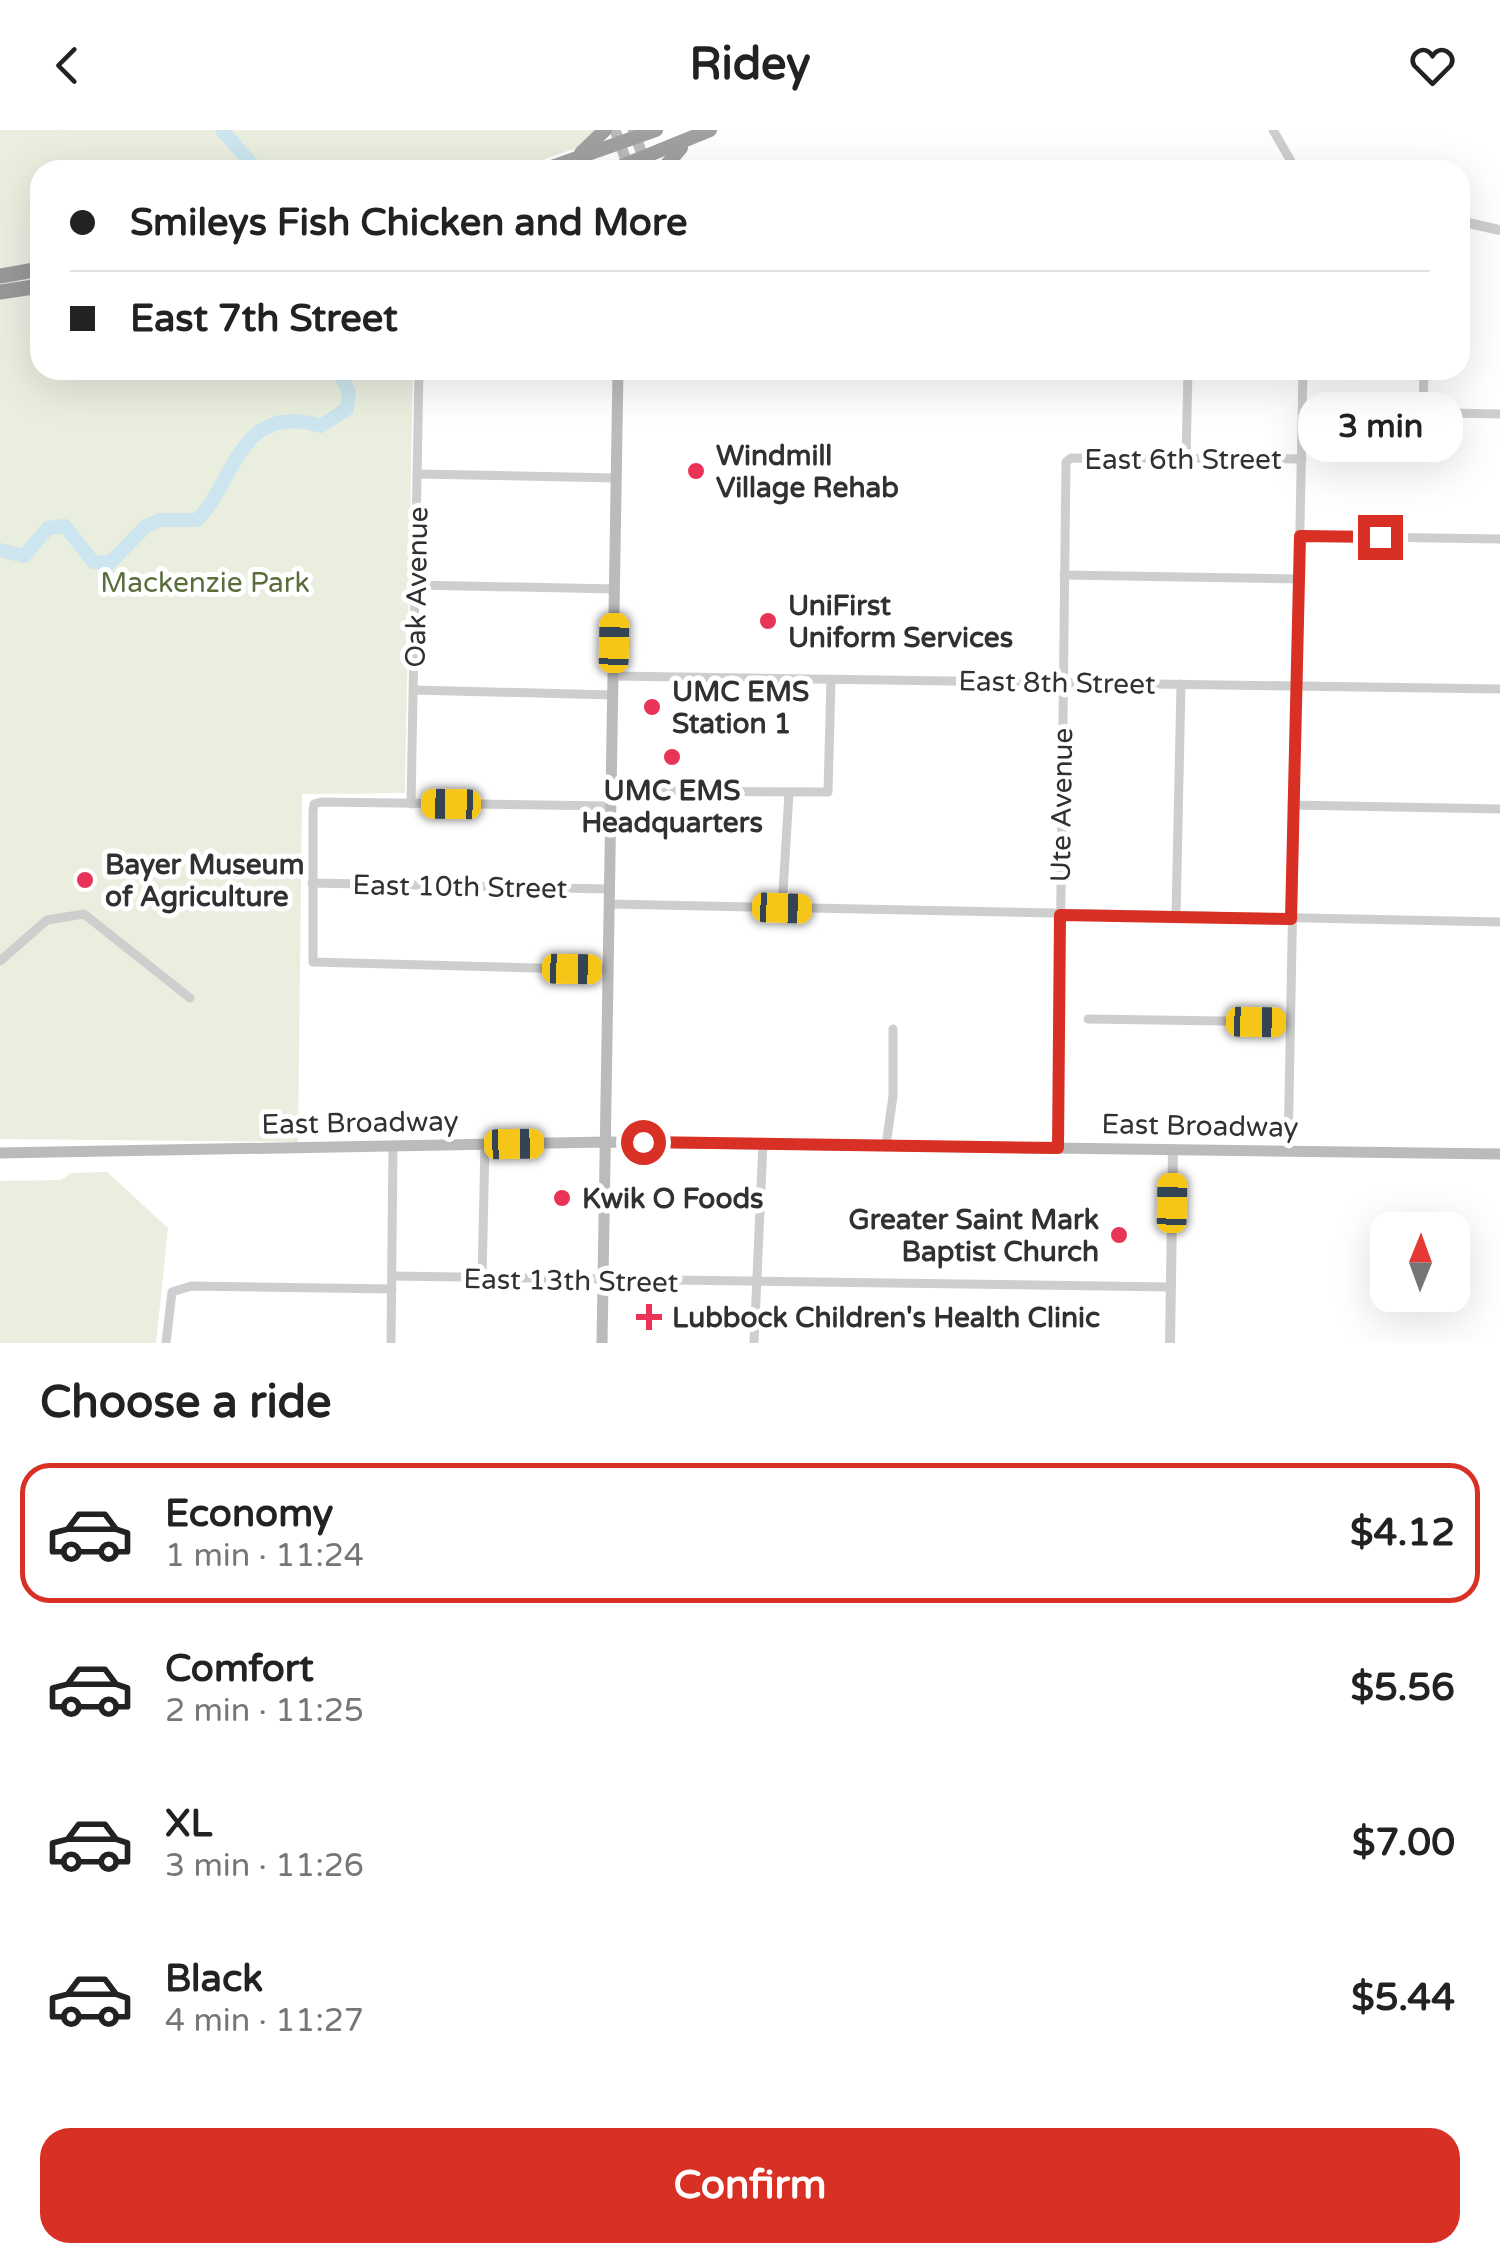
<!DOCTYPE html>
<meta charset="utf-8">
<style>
body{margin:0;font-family:"Varela Round",sans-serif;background:#f6f6f6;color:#222;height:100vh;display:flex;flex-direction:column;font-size:38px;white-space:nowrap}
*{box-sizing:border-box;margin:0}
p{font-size:32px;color:#767676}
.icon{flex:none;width:55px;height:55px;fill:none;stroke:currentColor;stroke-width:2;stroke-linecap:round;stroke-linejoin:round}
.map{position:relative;height:1213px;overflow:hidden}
.side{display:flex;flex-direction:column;background:#fff;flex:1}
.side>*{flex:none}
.guide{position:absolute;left:30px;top:30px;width:1440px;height:220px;border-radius:30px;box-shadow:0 10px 40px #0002;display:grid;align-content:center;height:220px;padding:0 40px;background:#fff}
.needle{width:65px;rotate:1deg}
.buttons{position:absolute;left:1370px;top:1082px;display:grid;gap:20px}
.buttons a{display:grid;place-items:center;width:100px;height:100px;border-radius:20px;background:#fff;box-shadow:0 10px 40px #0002;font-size:50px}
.end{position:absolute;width:45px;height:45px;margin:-22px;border:12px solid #d93025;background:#fff;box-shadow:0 0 0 5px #fff}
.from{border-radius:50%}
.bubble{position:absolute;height:70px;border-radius:30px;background:#fff;box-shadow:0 10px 40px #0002;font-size:32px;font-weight:700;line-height:70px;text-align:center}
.car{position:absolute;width:30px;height:60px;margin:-30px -15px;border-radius:12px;box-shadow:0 0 8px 2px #0007;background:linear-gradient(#f5c518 24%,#345 0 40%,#f5c518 0 76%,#345 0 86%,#f5c518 0)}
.guide b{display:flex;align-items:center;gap:35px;height:95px;font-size:38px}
.guide b+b{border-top:2px solid #e0e0e0}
.guide i{width:25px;height:25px;background:#222}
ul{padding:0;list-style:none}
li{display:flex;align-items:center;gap:30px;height:140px;margin:0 20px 15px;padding:0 20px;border:5px solid transparent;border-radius:30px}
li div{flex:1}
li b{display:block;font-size:38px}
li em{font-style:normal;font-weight:700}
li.current{border-color:#d93025}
li>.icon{width:90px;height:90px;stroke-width:1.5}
h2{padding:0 40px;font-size:45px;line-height:120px}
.cta{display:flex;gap:20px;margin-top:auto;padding:20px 40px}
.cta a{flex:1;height:115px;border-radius:30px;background:#d93025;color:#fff;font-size:40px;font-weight:700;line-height:115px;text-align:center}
header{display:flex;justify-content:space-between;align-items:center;height:130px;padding:0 40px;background:#fff;font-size:45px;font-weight:700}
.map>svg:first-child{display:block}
.green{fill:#e9eedf}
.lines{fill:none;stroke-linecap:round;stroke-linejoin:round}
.river{stroke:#cce5ee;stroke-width:14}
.minor{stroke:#cecece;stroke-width:9}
.tertiary{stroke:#cecece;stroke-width:10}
.secondary{stroke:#bbb;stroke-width:11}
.trunk{stroke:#a0a0a0;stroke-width:14}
.motorway{stroke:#989898;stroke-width:15}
.route{stroke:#d93025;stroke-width:12}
.poi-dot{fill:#e93357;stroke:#fff;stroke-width:4}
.labels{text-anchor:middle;stroke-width:10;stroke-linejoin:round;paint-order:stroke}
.poi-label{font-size:28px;font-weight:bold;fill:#313131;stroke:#fff;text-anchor:start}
.street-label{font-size:28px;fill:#313131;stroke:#fff}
.park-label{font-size:28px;fill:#5a6e3d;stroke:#fff}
</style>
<header><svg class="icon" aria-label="back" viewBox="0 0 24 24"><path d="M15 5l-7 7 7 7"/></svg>Ridey<svg class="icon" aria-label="heart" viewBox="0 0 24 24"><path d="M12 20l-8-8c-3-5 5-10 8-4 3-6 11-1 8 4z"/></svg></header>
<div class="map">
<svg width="1500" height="1213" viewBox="0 0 1500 1213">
<rect width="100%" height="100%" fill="#fff"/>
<!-- green -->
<g class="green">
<polygon points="0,0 598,0 593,12 514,40 40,40 40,240 413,240 405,663 302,664 298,1012 0,1009"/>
<polygon points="107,1042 168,1098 156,1213 0,1213 0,1051 61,1050 71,1043"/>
</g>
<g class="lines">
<!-- river -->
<g class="river">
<polyline points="222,0 257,40"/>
<path d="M0,420l24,6 24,-28 17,-2 28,36 17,1 36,-37 14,-6h37c39,-39 41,-119 124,-94l26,-17 2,-16 -10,-23"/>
</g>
<!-- minor -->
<g class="minor">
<polyline points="1273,0 1296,40"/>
<polyline points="1303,280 1500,284"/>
<polyline points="1423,282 1424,240"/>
<polyline points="1186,328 1188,240"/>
<polyline points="417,344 616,348"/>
<polyline points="1300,406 1500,409"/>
<polyline points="1064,445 1300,449"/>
<polyline points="416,455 615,459"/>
<polyline points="614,546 1500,559"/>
<polyline points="414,560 613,565"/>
<polyline points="611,661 828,662 831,550"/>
<polyline points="411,674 419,240"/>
<polyline points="1292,675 1500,679"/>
<polyline points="312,753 609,759"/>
<polyline points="609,774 1500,792"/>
<polyline points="782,778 789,663"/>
<polyline points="1176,787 1181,554"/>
<polyline points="0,831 47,790 84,784 190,868"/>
<polyline points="608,840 313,832 313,681 314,674 321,672 610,676"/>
<polyline points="1088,889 1289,892"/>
<polyline points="886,1015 893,966 893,899"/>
<polyline points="1058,1018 1066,332 1071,328 1302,329"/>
<polyline points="1288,1021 1303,240"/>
<polyline points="392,1146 1171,1157"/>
<polyline points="482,1149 485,1015"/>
<polyline points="166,1213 172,1162 191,1156 392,1159"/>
<polyline points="391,1213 393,1016"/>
<polyline points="754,1213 763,1013"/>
</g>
<!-- tertiary -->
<g class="tertiary">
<polyline points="1460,91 1500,100"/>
<polyline points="1170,1213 1173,1019"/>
</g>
<!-- secondary -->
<g class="secondary">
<polyline points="615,0 629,38"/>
<polyline points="633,0 648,40"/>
<polyline points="0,1023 607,1012 1500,1024"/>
<polyline points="602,1213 618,240"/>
</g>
<!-- trunk -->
<g class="trunk">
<polyline points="581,23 605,0"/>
<polyline points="543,40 656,0"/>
<polyline points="612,40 710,0"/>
<polyline points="662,40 681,18"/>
</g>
<!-- motorway -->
<g class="motorway">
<polyline points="0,146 40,139"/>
<polyline points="0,162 40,156"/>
</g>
</g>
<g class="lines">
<!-- route -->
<polyline class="route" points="643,1012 1058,1018 1060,785 1291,789 1300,406 1380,407"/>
</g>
<!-- markers -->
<g class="poi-dot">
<circle cx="696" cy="341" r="10"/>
<circle cx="768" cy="491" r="10"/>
<circle cx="652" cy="577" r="10"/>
<circle cx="672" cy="627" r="10"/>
<circle cx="85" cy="750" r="10"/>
<circle cx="562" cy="1068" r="10"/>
<circle cx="1119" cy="1105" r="10"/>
<path d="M644 1172h10v10h10v10h-10v10h-10v-10h-10v-10h10z"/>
</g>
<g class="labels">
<!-- poi labels -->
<g class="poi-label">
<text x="716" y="335">Windmill<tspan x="716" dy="32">Village Rehab</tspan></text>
<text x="788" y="485">UniFirst<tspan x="788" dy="32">Uniform Services</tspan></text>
<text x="672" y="571">UMC EMS<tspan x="672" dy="32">Station 1</tspan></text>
<text x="672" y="670" text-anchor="middle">UMC EMS<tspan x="672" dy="32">Headquarters</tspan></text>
<text x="105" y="744">Bayer Museum<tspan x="105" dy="32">of Agriculture</tspan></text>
<text x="582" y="1078">Kwik O Foods</text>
<text x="1099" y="1099" text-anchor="end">Greater Saint Mark<tspan x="1099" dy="32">Baptist Church</tspan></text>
<text x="672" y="1197">Lubbock Children's Health Clinic</text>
</g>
<!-- street labels -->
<g class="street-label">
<text x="1183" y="339">East 6th Street</text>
<text transform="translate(416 457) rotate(-89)" y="10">Oak Avenue</text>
<text transform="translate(1057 552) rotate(1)" y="10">East 8th Street</text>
<text transform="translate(1061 675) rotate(-89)" y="10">Ute Avenue</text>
<text transform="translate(460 756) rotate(1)" y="10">East 10th Street</text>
<text transform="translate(360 992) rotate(-1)" y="10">East Broadway</text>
<text transform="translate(1200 995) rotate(1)" y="10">East Broadway</text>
<text transform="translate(571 1150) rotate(1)" y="10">East 13th Street</text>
</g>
<!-- park labels -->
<g class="park-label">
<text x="205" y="462">Mackenzie Park</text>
</g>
</g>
</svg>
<div class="buttons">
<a><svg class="needle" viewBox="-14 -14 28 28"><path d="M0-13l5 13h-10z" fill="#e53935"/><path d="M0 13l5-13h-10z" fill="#767676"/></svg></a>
</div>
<i class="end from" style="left:643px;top:1012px"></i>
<i class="end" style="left:1380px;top:407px"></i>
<div class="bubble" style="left:1298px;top:262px;width:165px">3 min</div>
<i class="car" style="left:614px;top:513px;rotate:1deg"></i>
<i class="car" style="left:451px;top:674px;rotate:271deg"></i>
<i class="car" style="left:782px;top:778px;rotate:92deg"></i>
<i class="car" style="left:572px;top:839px;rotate:91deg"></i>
<i class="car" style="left:1256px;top:892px;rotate:91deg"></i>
<i class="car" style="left:514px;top:1014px;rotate:89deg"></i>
<i class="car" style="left:1172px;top:1073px;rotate:1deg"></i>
<div class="guide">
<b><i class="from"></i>Smileys Fish Chicken and More</b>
<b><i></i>East 7th Street</b>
</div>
</div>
<section class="side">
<h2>Choose a ride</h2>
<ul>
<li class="current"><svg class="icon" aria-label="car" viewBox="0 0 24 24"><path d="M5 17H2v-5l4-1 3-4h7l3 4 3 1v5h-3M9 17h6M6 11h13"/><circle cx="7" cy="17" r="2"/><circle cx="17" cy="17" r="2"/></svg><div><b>Economy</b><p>1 min · 11:24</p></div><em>$4.12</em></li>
<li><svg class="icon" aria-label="car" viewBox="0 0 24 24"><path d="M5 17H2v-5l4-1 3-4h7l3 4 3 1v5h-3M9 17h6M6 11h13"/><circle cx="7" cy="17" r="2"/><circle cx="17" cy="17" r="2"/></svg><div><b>Comfort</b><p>2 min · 11:25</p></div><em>$5.56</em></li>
<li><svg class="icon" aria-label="car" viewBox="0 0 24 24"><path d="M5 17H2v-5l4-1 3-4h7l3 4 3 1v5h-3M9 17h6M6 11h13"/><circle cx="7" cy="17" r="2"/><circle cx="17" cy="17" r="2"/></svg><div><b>XL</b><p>3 min · 11:26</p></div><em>$7.00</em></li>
<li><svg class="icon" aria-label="car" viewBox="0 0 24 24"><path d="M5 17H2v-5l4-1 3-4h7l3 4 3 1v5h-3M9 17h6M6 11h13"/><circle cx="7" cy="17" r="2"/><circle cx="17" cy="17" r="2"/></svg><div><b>Black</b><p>4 min · 11:27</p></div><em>$5.44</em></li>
</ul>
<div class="cta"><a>Confirm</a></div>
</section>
